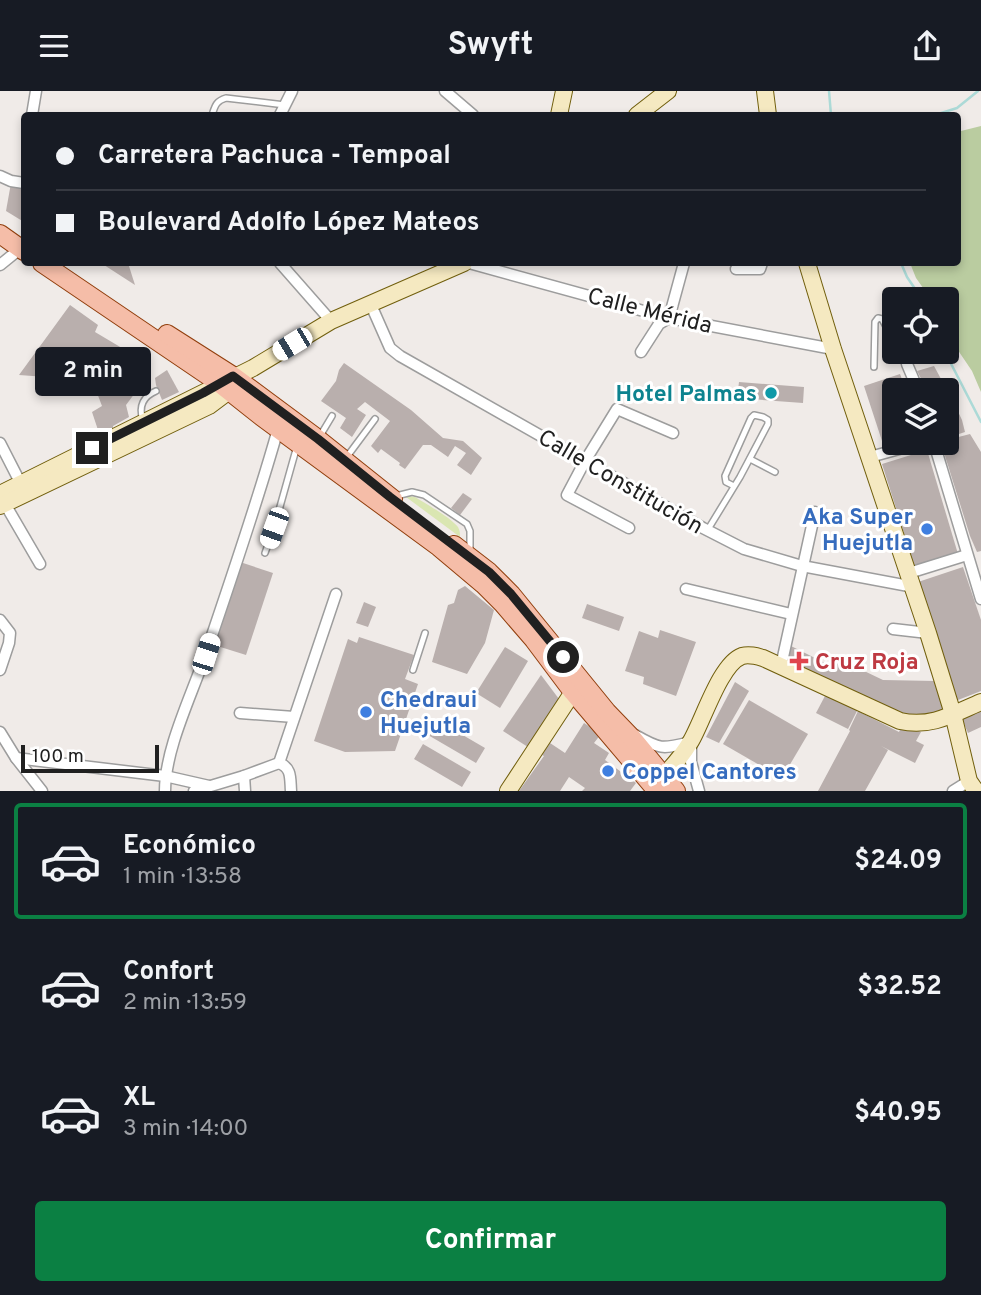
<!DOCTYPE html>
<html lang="es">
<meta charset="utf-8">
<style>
body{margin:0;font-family:Overpass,sans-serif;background:#20242c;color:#f1f3f6;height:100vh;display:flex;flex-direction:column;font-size:26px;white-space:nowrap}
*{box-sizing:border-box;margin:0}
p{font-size:23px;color:#9ea1a6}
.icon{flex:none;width:38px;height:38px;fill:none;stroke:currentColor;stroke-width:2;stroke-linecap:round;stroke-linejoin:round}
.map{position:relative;height:700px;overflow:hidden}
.panel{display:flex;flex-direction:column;background:#171b24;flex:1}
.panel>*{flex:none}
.top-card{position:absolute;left:21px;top:21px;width:940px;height:154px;border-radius:7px;box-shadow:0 4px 10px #0003;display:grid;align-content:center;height:154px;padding:0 35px;background:#171b24}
.fabs{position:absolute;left:882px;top:196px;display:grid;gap:14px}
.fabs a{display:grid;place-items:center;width:77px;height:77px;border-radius:7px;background:#171b24;box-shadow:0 4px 10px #0003;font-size:35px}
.scale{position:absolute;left:21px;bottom:18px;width:138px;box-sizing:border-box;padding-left:7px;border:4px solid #202020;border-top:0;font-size:19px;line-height:24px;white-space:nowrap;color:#202020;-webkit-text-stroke:5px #fff;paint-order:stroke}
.end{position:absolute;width:32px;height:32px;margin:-16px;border:9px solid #202020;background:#fff;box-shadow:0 0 0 4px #fff}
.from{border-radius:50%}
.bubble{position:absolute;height:49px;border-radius:7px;background:#171b24;box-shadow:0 4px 10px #0003;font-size:23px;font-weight:700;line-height:49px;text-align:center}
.car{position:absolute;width:21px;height:42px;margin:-21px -10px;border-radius:9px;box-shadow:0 0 5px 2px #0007;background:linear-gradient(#fff 24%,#345 0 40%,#fff 0 76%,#345 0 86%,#fff 0)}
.top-card b{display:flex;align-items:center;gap:24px;height:66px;font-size:26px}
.top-card b+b{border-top:2px solid #363941}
.top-card i{width:18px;height:18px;background:#f1f3f6}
ul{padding:12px 0 0;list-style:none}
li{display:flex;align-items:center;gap:21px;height:116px;margin:0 14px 10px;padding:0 21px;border:4px solid transparent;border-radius:7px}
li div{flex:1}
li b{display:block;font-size:26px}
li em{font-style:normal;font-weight:700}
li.selected{border-color:#0b8043}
li>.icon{width:63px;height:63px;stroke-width:1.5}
.button{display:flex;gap:14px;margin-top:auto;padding:14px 35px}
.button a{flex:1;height:80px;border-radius:7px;background:#0b8043;color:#fff;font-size:28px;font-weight:700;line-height:80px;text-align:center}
header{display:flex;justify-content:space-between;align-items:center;height:91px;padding:0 35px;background:#171b24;font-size:32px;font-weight:700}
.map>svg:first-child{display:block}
.grass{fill:#dae6b2}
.forest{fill:#bacca0}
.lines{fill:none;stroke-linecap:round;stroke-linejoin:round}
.stream{stroke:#acdad7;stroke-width:2.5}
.building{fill:#b9afad}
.lane-casing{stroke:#9d9d9d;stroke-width:8}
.street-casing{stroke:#9d9d9d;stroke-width:13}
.secondary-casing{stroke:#715f0d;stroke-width:18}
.primary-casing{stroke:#913e0c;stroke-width:20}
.lane{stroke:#fff;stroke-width:5}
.street{stroke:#fff;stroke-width:10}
.secondary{stroke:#f5e9c1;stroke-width:16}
.primary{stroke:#f5bda8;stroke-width:18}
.route{stroke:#202020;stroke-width:9}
.culture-dot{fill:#0f9aa8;stroke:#fff;stroke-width:2.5}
.shop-dot{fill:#3f7fe0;stroke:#fff;stroke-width:2.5}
.health-dot{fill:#e0444e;stroke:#fff;stroke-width:2.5}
.labels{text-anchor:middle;stroke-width:6;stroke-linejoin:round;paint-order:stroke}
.street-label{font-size:23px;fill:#202020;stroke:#fff}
.culture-label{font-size:23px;font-weight:bold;fill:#0d838f;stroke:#fff;text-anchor:end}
.shop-label{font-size:23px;font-weight:bold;fill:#366cbe;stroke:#fff;text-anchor:start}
.health-label{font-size:23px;font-weight:bold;fill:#be3a42;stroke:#fff;text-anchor:start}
</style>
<header><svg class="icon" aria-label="menu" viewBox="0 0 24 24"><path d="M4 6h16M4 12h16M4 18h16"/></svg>Swyft<svg class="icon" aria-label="share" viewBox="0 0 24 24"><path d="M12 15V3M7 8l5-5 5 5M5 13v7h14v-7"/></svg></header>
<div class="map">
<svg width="981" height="700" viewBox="0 0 981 700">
<rect width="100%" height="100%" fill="#f0ebe8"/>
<!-- grass -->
<path class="grass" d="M409,405l6,1c11,7 35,20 43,30 2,4 2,6 2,10l-54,-40z"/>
<!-- forest -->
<polygon class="forest" points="981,35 981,301 972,280 947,243 947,208 931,208 916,187 910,172 957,172 957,41"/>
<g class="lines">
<!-- stream -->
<g class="stream">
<polyline points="829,0 831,24"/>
<polyline points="935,24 957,17 978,0"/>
<polyline points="901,172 907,186 922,208"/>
<polyline points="945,261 981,331"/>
</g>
</g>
<!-- building -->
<g class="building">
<polygon points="11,92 24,95 24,131 6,120"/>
<polygon points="101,172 128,172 135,194"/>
<polygon points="70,214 98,234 95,241 132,263 115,291 19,284"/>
<polygon points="135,262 149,272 145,278 150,282 126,314 129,326 113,335 113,340 100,345 92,321 102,315 94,294 116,294"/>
<polygon points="344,272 411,319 443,347 463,350 482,367 471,384 457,374 466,362 455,355 448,366 431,354 423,354 405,378 399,374 400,372 381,358 378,362 371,355 390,330 365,311 357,318 366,324 352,346 340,337 346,327 321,310 336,290 339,279"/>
<polygon points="934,275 953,310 962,329 965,341 947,347 947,299 927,299 917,280"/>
<polygon points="167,279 179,301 162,309 156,294 155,287"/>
<polygon points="900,283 906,299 894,299 894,345 882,350 864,295"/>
<polygon points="739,291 804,296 803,312 737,307"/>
<polygon points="970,343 981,361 981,460 977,461 970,445 941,352 947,352 947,349"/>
<polygon points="927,359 958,463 915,477 882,373"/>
<polygon points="463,402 472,408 460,424 451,417"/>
<polygon points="240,471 273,482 246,564 214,554"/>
<polygon points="963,476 981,529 981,600 958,609 955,608 918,491"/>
<polygon points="465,495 494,519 485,552 467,583 432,571 448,514 454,512 458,499"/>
<polygon points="364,511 376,516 368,536 356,532"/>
<polygon points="587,513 624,526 619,540 582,527"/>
<polygon points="660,539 696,551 676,605 643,593 644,586 625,580 639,540 658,547"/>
<polygon points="359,546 414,564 405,588 418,593 395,660 345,661 314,650 348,548 357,552"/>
<polygon points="789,554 831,575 837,567 883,589 935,590 943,619 923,625 894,624 782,573"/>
<polygon points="505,556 528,570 500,617 476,602"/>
<polygon points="541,584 562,612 531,658 503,640"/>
<polygon points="735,591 749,600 719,652 706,646"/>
<polygon points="826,603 858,618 848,638 816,622"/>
<polygon points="749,609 808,643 782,687 723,653"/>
<polygon points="981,618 981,636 968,642 961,626"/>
<polygon points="858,620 899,641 903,632 921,641 916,650 924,654 915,672 881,655 888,659 865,700 818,700 850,640 849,639"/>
<polygon points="437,629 485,657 476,672 428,644"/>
<polygon points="584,632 601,643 594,652 609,662 605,669 636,692 630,700 582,700 585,697 569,686 560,700 519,700 544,665 542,664 550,652 565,662"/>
<polygon points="423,653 471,681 462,696 414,668"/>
</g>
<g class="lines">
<!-- lane casing -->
<g class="lane-casing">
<g id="lane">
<path d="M212,24c3,-9 4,-14 14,-17l59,7"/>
<polyline points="900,261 907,273"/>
<polyline points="874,276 875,231 878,227 882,228 894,250"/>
<path d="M143,329c-5,-14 1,-24 13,-29"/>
<polyline points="320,345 332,325"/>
<polyline points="346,367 375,328"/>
<polyline points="750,368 775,381"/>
<polyline points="396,405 412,401 424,404 467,433 470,440 470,461"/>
<polyline points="707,440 740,386 768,333 768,329 763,326 754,324 751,327 725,385 726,391 734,395"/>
<polyline points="265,462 274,437 297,355"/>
<polyline points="413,579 425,542"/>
</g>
</g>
<!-- street casing -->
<g class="street-casing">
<g id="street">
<polyline points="445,0 473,24"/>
<polyline points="32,24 36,0"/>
<polyline points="280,24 292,0"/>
<polyline points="0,85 11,90 24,92"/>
<polyline points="280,172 331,230"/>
<polyline points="469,172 669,227 833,258"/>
<polyline points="0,174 21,157"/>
<polyline points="736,178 760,178 762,172"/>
<polyline points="371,214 390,257 400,265 703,437 744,458 802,475 914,496"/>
<polyline points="641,261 659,233 669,227 684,172"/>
<polyline points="907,273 918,299"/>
<polyline points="0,352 21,393"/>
<polyline points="934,352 981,508"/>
<polyline points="870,366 921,352"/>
<polyline points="5,413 40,473"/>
<polyline points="629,437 567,404 585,370 617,318 673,342"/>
<polyline points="909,482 967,464"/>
<polyline points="686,498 791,523"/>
<polyline points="0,529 10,542 9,552 0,579"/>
<polyline points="893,538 928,542"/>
<polyline points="781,575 815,421"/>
<polyline points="240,622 294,626"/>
<polyline points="0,641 16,667 42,700"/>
<path d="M635,644c26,15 27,14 56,7v20l8,29"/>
<polyline points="16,667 165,685 209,695"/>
<polyline points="279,672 336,503"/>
<polyline points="244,685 245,700"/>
<path d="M165,700c0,-43 27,-96 41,-138 25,-74 51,-149 72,-224"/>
<path d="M194,700l50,-15 35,-13c13,5 11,15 12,28"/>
<polyline points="953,700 969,690"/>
</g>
</g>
<!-- secondary casing -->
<g class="secondary-casing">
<g id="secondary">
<polyline points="765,0 768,24"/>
<polyline points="559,24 564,0"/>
<polyline points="637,24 668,0"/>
<polyline points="807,172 833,258 928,542 953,623 969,690 976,700"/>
<polyline points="0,403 253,277 331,230 464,172"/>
<polyline points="0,415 209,315 237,294"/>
<path d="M655,693c13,-12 27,-28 36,-43 12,-20 29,-77 51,-85 7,-2 14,0 21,2l137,63c31,7 53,-7 81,-19"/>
<polyline points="508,700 573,601"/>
</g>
</g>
<!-- primary casing -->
<g class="primary-casing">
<g id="primary">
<polyline points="0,143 24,160"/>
<polyline points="42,172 219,292 262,326 439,456 483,493 503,513 534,549 573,601 657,700"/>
<polyline points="167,243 233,285 314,345 393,408"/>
<polyline points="454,454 489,481 511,503 607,621 633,648 676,700"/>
</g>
</g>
<!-- lane -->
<use href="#lane" class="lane"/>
<!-- street -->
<use href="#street" class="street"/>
<!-- secondary -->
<use href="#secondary" class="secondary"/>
<!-- primary -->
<use href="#primary" class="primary"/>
</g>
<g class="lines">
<!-- route -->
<polyline class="route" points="92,357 203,302 233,285 318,348 390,406 489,481 511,503 563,566"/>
</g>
<!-- markers -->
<circle class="culture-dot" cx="771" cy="302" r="7"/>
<g class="shop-dot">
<circle cx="927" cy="438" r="7"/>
<circle cx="366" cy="621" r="7"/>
<circle cx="608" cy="680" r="7"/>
</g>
<path class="health-dot" d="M795.5 559.5h7v7h7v7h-7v7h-7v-7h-7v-7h7z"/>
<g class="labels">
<!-- street labels -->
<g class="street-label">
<text transform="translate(650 219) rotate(14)" y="8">Calle Mérida</text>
<text transform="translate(621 390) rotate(30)" y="8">Calle Constitución</text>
</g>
<!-- culture labels -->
<g class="culture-label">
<text x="757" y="310">Hotel Palmas</text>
</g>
<!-- shop labels -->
<g class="shop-label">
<text x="913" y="433" text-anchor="end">Aka Super<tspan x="913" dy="26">Huejutla</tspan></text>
<text x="380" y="616">Chedraui<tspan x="380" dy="26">Huejutla</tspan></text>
<text x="622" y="688">Coppel Cantores</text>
</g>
<!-- health labels -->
<g class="health-label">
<text x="815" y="578">Cruz Roja</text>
</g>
</g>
</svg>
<div class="fabs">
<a><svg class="icon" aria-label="locate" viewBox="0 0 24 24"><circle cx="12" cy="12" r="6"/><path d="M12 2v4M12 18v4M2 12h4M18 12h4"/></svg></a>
<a><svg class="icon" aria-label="layers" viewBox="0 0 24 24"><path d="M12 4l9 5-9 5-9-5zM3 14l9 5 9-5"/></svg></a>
</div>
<div class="scale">100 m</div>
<i class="end from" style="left:563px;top:566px"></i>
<i class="end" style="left:92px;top:357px"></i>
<div class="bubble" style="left:35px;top:256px;width:116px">2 min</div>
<i class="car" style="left:292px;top:253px;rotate:239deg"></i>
<i class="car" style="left:274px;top:437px;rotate:200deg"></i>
<i class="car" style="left:206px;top:563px;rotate:18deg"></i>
<div class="top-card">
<b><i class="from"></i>Carretera Pachuca - Tempoal</b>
<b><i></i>Boulevard Adolfo López Mateos</b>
</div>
</div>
<section class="panel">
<ul>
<li class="selected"><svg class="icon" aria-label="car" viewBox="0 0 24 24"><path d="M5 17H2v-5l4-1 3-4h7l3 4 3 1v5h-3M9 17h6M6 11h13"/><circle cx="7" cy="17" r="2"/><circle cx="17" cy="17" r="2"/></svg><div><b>Económico</b><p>1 min · 13:58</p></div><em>$24.09</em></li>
<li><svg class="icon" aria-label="car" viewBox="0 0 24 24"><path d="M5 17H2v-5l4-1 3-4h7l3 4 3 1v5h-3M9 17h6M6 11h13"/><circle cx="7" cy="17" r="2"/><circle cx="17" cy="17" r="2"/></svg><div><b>Confort</b><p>2 min · 13:59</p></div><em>$32.52</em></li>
<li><svg class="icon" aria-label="car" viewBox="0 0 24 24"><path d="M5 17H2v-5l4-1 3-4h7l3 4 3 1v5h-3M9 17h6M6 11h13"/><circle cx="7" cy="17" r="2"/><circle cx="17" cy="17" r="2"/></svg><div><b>XL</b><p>3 min · 14:00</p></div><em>$40.95</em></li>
</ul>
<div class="button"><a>Confirmar</a></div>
</section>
